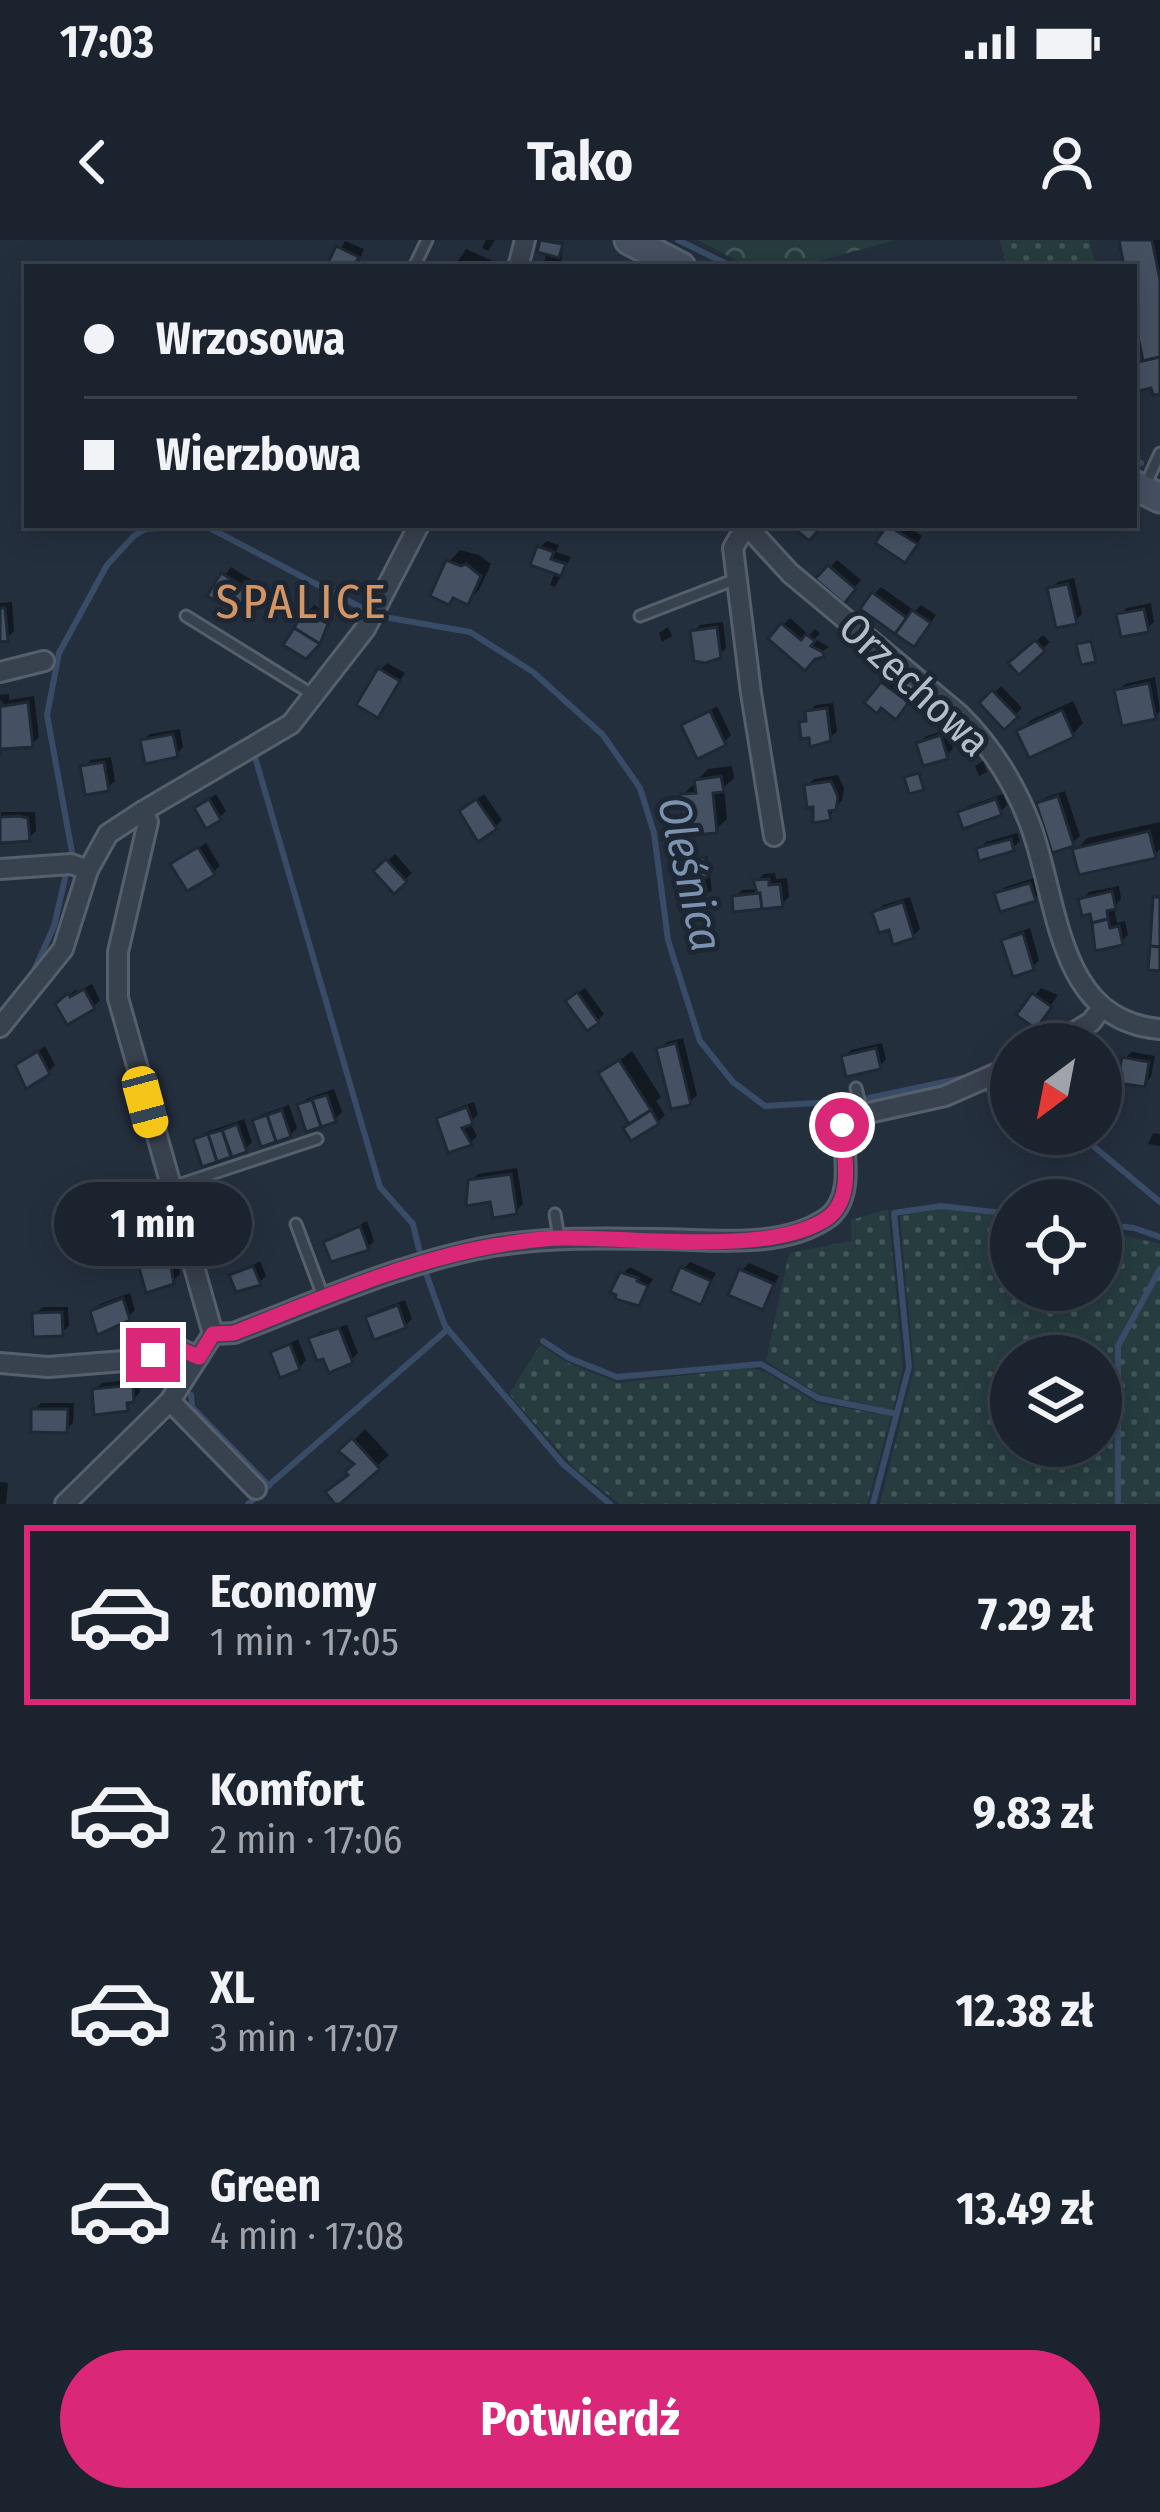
<!DOCTYPE html>
<html lang="pl">
<meta charset="utf-8">
<style>
body{margin:0;font-family:"Fira Sans Condensed",sans-serif;background:#282f3a;color:#f1f3f6;height:100vh;display:flex;flex-direction:column;font-size:45px;white-space:nowrap}
*{box-sizing:border-box;margin:0}
p{font-size:39px;color:#a0a4aa}
.icon{flex:none;width:66px;height:66px;fill:none;stroke:currentColor;stroke-width:2;stroke-linecap:round;stroke-linejoin:round}
.map{position:relative;height:1264px;overflow:hidden}
.panel{display:flex;flex-direction:column;background:#1b232e;flex:1}
.panel>*{flex:none}
.guide{position:absolute;left:24px;top:24px;width:1113px;height:264px;border-radius:0px;box-shadow:0 6px 30px #0003,0 0 0 3px #39404a;display:grid;align-content:center;height:264px;padding:0 60px;background:#1b232e}
.needle{width:78px;rotate:212deg}
.controls{position:absolute;left:990px;top:783px;display:grid;gap:24px}
.controls a{display:grid;place-items:center;width:132px;height:132px;border-radius:50%;background:#1b232e;box-shadow:0 6px 30px #0003,0 0 0 3px #39404a;font-size:60px}
.end{position:absolute;width:54px;height:54px;margin:-27px;border:15px solid #db2777;background:#fff;box-shadow:0 0 0 6px #fff}
.from{border-radius:50%}
.bubble{position:absolute;height:84px;border-radius:42px;background:#1b232e;box-shadow:0 6px 30px #0003,0 0 0 3px #39404a;font-size:39px;font-weight:700;line-height:84px;text-align:center}
.car{position:absolute;width:36px;height:72px;margin:-36px -18px;border-radius:15px;box-shadow:0 0 9px 3px #0007;background:linear-gradient(#f5c518 24%,#345 0 40%,#f5c518 0 76%,#345 0 86%,#f5c518 0)}
.guide b{display:flex;align-items:center;gap:42px;height:114px;font-size:45px}
.guide b+b{border-top:3px solid #39404a}
.guide i{width:30px;height:30px;background:#f1f3f6}
ul{padding:21px 0 0;list-style:none}
li{display:flex;align-items:center;gap:36px;height:180px;margin:0 24px 18px;padding:0 36px;border:6px solid transparent;border-radius:0px}
li div{flex:1}
li b{display:block;font-size:45px}
li em{font-style:normal;font-weight:700}
li.selected{border-color:#db2777}
li>.icon{width:108px;height:108px;stroke-width:1.5}
.button{display:flex;gap:24px;margin-top:auto;padding:24px 60px}
.button a{flex:1;height:138px;border-radius:72px;background:#db2777;color:#fff;font-size:48px;font-weight:700;line-height:138px;text-align:center}
.status{display:flex;justify-content:space-between;align-items:center;height:84px;padding:0 60px;background:#1b232e;direction:ltr}
.status svg{height:33px;fill:currentColor}
header{display:flex;justify-content:space-between;align-items:center;height:156px;padding:0 60px;background:#1b232e;font-size:54px;font-weight:700}
.map>svg:first-child{display:block}
.grass{fill:url(#grass-dots);fill-rule:evenodd}
.forest{fill:url(#forest-crowns)}
.shadow{fill:#0007}
.lines{fill:none;stroke-linecap:round;stroke-linejoin:round}
.stream{stroke:#394c67;stroke-width:6}
.building{fill:#455162;stroke:#1f2835;stroke-width:3}
.lane-casing{stroke:#565f6c;stroke-width:15}
.street-casing{stroke:#565f6c;stroke-width:24}
.secondary-casing{stroke:#565f6c;stroke-width:33}
.lane{stroke:#38414e;stroke-width:9}
.street{stroke:#38414e;stroke-width:18}
.secondary{stroke:#465061;stroke-width:27}
.route{stroke:#db2777;stroke-width:15}
.labels{text-anchor:middle;stroke-width:10;stroke-linejoin:round;paint-order:stroke}
.street-label{font-size:42px;fill:#b4bcc9;stroke:#1d2633}
.water-label{font-size:45px;font-style:italic;fill:#7c92b1;stroke:#1d2633}
.quarter-label{font-size:48px;letter-spacing:3px;fill:#d59563;stroke:#1d2633}
</style>
<div class="status"><b>17:03</b><svg viewBox="0 0 49 12"><path d="M0 12V9h3v3zM5 12V6h3v6zM10 12V3h3v9zM15 12V0h3v12zM26 1h20v11H26zM47 4h2v5h-2z"/></svg></div>
<header><svg class="icon" aria-label="back" viewBox="0 0 24 24"><path d="M15 5l-7 7 7 7"/></svg>Tako<svg class="icon" aria-label="person" viewBox="0 0 24 24"><circle cx="12" cy="8" r="4"/><path d="M4 21q1-7 8-7t8 7"/></svg></header>
<div class="map">
<svg width="1160" height="1264" viewBox="0 0 1160 1264">
<defs>
<pattern id="grass-dots" width="8" height="8" patternUnits="userSpaceOnUse" patternTransform="scale(3)"><rect width="8" height="8" fill="#263c3f"/><path d="M2 2h.1M6 6h.1" fill="none" stroke="#435659" stroke-width="1.8" stroke-linecap="round"/></pattern>
<pattern id="forest-crowns" width="20" height="18" patternUnits="userSpaceOnUse" patternTransform="scale(3)"><rect width="20" height="18" fill="#263c3f"/><path d="M2 6a3 3 0 1 1 6 0M12 15a3 3 0 1 1 6 0" fill="none" stroke="#435659"/></pattern>
</defs>
<rect width="100%" height="100%" fill="#242f3e"/>
<!-- grass -->
<g class="grass">
<polygon points="1000,0 1089,0 1096,27 1007,27"/>
<polygon points="888,969 903,1127 893,1170 818,1154 766,1121 789,1013 851,1001 851,980"/>
<path d="M941,969l70,9v72h90v-60l59,14v260h-280l34,-135 -14,-153zM1011,1116h90v90h-90z"/>
<polygon points="540,1105 568,1123 618,1143 751,1128 765,1132 817,1163 891,1176 867,1264 620,1264 575,1229 509,1154"/>
</g>
<!-- forest -->
<polygon class="forest" points="697,0 896,0 796,27 750,27"/>
<!-- shadow -->
<g class="shadow">
<polygon points="486,0 495,0 488,11 482,8"/>
<polygon points="543,0 563,2 561,27 543,27 547,11 540,10"/>
<polygon points="1122,0 1160,0 1160,151 1137,124 1145,116 1134,61 1134,27 1127,27"/>
<polygon points="345,1 364,9 356,27 330,27"/>
<polygon points="466,9 495,22 493,27 454,27"/>
<polygon points="891,285 906,285 922,296 912,312 879,302"/>
<polygon points="547,301 559,305 556,312 571,317 555,347 550,345 555,331 539,308"/>
<polygon points="460,310 479,315 491,324 479,350 467,362 449,322"/>
<polygon points="837,320 861,340 844,360 820,339"/>
<polygon points="231,327 255,342 237,368 211,355"/>
<polygon points="1074,338 1082,374 1075,381 1051,349 1058,342"/>
<polygon points="881,347 915,371 921,365 936,375 921,397 874,354"/>
<polygon points="12,362 14,391 7,398 0,397 0,363"/>
<polygon points="1151,363 1154,382 1147,389 1119,375 1127,368"/>
<polygon points="314,365 333,376 315,408 307,372"/>
<polygon points="790,378 809,395 815,389 820,393 815,399 829,407 815,416 783,385"/>
<polygon points="723,382 726,408 719,415 693,392 700,385"/>
<polygon points="668,387 672,396 662,402 659,393"/>
<polygon points="1043,395 1050,402 1019,431 1012,423"/>
<polygon points="387,423 405,433 378,474 380,430"/>
<polygon points="894,433 918,450 907,465 881,465 883,444"/>
<polygon points="1155,437 1160,471 1155,476 1118,451 1125,444"/>
<polygon points="1001,446 1022,468 1004,486 983,463"/>
<polygon points="9,454 9,460 34,456 39,497 32,504 6,506 0,511 0,455"/>
<polygon points="1073,461 1083,483 1072,495 1020,492 1031,480"/>
<polygon points="833,463 837,491 829,499 802,483 815,465"/>
<polygon points="717,466 731,495 724,502 684,486"/>
<polygon points="180,489 183,507 176,515 143,501 150,494"/>
<polygon points="948,490 953,509 946,516 919,503 926,496"/>
<polygon points="111,517 115,541 107,548 84,527 91,520"/>
<polygon points="983,521 987,532 979,536 975,526"/>
<polygon points="732,526 734,538 724,547 727,579 715,590 683,555 708,529"/>
<polygon points="838,535 844,548 842,560 829,577 807,546 814,539"/>
<polygon points="1065,551 1080,596 1072,603 1039,564 1046,557"/>
<polygon points="216,554 226,571 219,578 197,568"/>
<polygon points="484,554 502,580 495,587 470,564"/>
<polygon points="1003,554 1007,565 1000,572 961,573 968,566"/>
<polygon points="35,572 36,591 29,598 0,600 1,572"/>
<polygon points="1160,582 1160,609 1154,615 1076,610 1087,598"/>
<polygon points="1017,593 1020,601 1012,608 979,609 986,602"/>
<polygon points="206,603 220,626 213,632 174,624"/>
<polygon points="395,614 412,633 394,650 377,631"/>
<polygon points="707,616 712,651 703,654 695,620"/>
<polygon points="775,633 776,639 787,638 789,657 782,664 735,657 742,650 757,649 757,641 764,634"/>
<polygon points="1037,637 1041,652 1034,659 998,654 1005,647"/>
<polygon points="1119,646 1121,659 1114,667 1117,683 1125,681 1128,695 1121,702 1082,660 1089,652"/>
<polygon points="910,657 920,689 913,696 891,686 875,672 883,665"/>
<polygon points="1030,688 1039,720 1032,728 1005,701 1012,694"/>
<polygon points="92,744 100,760 93,767 59,765 76,749 77,752"/>
<polygon points="585,748 604,774 597,781 576,754"/>
<polygon points="1041,748 1058,755 1042,778 1020,774"/>
<polygon points="683,798 697,855 690,862 660,809 667,802"/>
<polygon points="882,803 886,819 879,827 844,817 851,810"/>
<polygon points="45,806 55,825 48,832 26,819"/>
<polygon points="632,811 661,857 656,861 665,875 658,882 632,883 602,834"/>
<polygon points="1132,812 1155,816 1151,837 1144,844 1124,819"/>
<polygon points="334,849 342,872 335,879 308,889 300,865 308,858"/>
<polygon points="474,862 478,874 470,883 477,896 470,903 439,879 447,872"/>
<polygon points="289,865 297,888 290,895 256,881 263,874"/>
<polygon points="244,879 252,902 245,909 204,923 196,900 204,893"/>
<polygon points="1153,893 1160,894 1160,906 1148,904"/>
<polygon points="517,928 523,964 516,971 470,942 478,934"/>
<polygon points="120,939 129,970 122,977 95,951 102,944"/>
<polygon points="367,981 374,1001 367,1008 326,1003"/>
<polygon points="176,1009 180,1034 173,1041 141,1025 148,1018"/>
<polygon points="260,1021 266,1036 259,1042 233,1036"/>
<polygon points="690,1022 716,1033 700,1061 683,1029"/>
<polygon points="749,1023 779,1036 762,1067 742,1030"/>
<polygon points="630,1027 653,1039 638,1062 622,1034"/>
<polygon points="130,1053 135,1070 128,1077 93,1072 100,1064"/>
<polygon points="405,1060 412,1079 405,1086 369,1078 376,1071"/>
<polygon points="43,1067 68,1067 69,1086 62,1093 35,1074"/>
<polygon points="347,1085 358,1113 351,1120 312,1099 319,1092"/>
<polygon points="298,1099 306,1120 299,1128 273,1112"/>
<polygon points="139,1139 140,1152 126,1168 95,1150 102,1143"/>
<polygon points="41,1163 74,1163 73,1183 66,1190 34,1170"/>
<polygon points="365,1189 389,1215 377,1226 350,1234 358,1223 343,1211"/>
<polygon points="0,1242 8,1243 6,1264 0,1264"/>
</g>
<g class="lines">
<!-- stream -->
<g class="stream">
<polyline points="678,0 733,27"/>
<polyline points="1134,220 1141,223"/>
<polyline points="204,285 360,367"/>
<polyline points="384,377 470,392 533,432 603,495 640,548 654,593 668,700 700,801 733,842 765,866 852,861"/>
<polyline points="255,517 380,947 413,984 419,1009"/>
<polyline points="72,612 47,475 59,413 107,325 134,296 145,289 197,285"/>
<polyline points="33,733 54,686 67,630"/>
<polyline points="986,849 1011,861"/>
<polyline points="869,858 968,837"/>
<polyline points="1079,894 1160,962"/>
<polyline points="1101,984 1134,988 1160,997"/>
<polyline points="427,1036 445,1086 563,1224 610,1264"/>
<polyline points="543,1101 569,1118 617,1137 761,1124 818,1158 897,1174"/>
<polyline points="191,1155 192,1167 269,1246"/>
<polyline points="261,1252 448,1089"/>
<polyline points="248,1264 253,1260"/>
<polyline points="873,1264 909,1127 894,973 941,966 1011,974"/>
<polyline points="1118,1264 1118,1106 1160,1029"/>
</g>
</g>
<!-- building -->
<g class="building">
<polygon points="540,0 563,4 559,18 537,12"/>
<polygon points="1119,0 1152,0 1160,40 1160,117 1143,121 1134,76 1134,27 1124,27"/>
<polygon points="336,6 359,17 354,27 326,27"/>
<polygon points="1160,117 1160,154 1153,155 1151,148 1139,151 1134,123"/>
<polygon points="790,285 821,285 822,286 809,301"/>
<polygon points="887,285 918,304 905,323 875,303"/>
<polygon points="537,306 554,312 551,319 566,324 561,336 530,325"/>
<polygon points="446,320 461,326 466,324 481,336 468,365 453,358 449,365 430,356"/>
<polygon points="828,325 856,349 844,364 815,339"/>
<polygon points="221,333 250,350 237,371 207,356"/>
<polygon points="1068,344 1077,384 1056,388 1047,348"/>
<polygon points="872,352 907,378 895,394 860,369"/>
<polygon points="0,368 5,368 8,401 0,402"/>
<polygon points="1144,369 1149,392 1121,397 1116,374"/>
<polygon points="304,370 328,384 320,404 294,388"/>
<polygon points="912,370 931,383 914,407 895,394"/>
<polygon points="781,383 801,400 806,394 815,401 811,406 823,412 824,417 815,419 805,431 768,399"/>
<polygon points="717,387 721,418 705,423 694,421 690,391"/>
<polygon points="294,388 320,404 306,419 283,405"/>
<polygon points="1035,400 1045,411 1019,435 1008,423"/>
<polygon points="1091,401 1096,422 1081,425 1076,404"/>
<polygon points="378,428 400,441 378,478 356,465"/>
<polygon points="881,442 909,462 896,480 881,468 877,474 864,463"/>
<polygon points="1149,443 1156,479 1122,486 1114,450"/>
<polygon points="992,450 1018,477 1004,490 979,463"/>
<polygon points="0,460 3,466 28,462 33,507 0,509 0,515"/>
<polygon points="827,468 831,501 810,507 809,498 801,499 799,482 806,481 805,471"/>
<polygon points="1062,470 1074,497 1029,518 1016,491"/>
<polygon points="710,471 726,505 697,519 681,485"/>
<polygon points="173,494 178,517 145,524 140,500"/>
<polygon points="941,495 948,519 923,526 916,503"/>
<polygon points="104,522 109,551 85,555 80,526"/>
<polygon points="919,533 924,550 909,554 904,537"/>
<polygon points="721,536 724,552 713,553 717,593 691,595 690,577 682,578 680,554 696,553 694,540"/>
<polygon points="831,541 838,557 836,570 829,571 831,580 813,583 813,567 807,568 804,545"/>
<polygon points="1058,556 1074,606 1052,613 1036,563"/>
<polygon points="209,559 221,580 206,589 194,568"/>
<polygon points="476,559 497,589 478,602 459,571"/>
<polygon points="996,559 1002,575 963,589 957,572"/>
<polygon points="19,576 28,578 30,601 0,603 0,577"/>
<polygon points="1149,591 1156,618 1079,635 1072,609"/>
<polygon points="1011,599 1014,611 979,621 976,608"/>
<polygon points="198,607 215,635 187,651 170,624"/>
<polygon points="705,617 708,637 695,639 692,619"/>
<polygon points="386,619 407,642 394,654 373,631"/>
<polygon points="769,639 769,645 780,644 783,667 762,669 753,640"/>
<polygon points="1030,643 1036,661 1000,672 994,653"/>
<polygon points="1112,651 1116,669 1107,671 1108,679 1092,683 1090,674 1082,676 1078,659"/>
<polygon points="760,653 762,669 733,672 732,656"/>
<polygon points="1153,657 1160,657 1160,707 1150,706"/>
<polygon points="903,662 914,698 893,705 889,690 879,693 872,672"/>
<polygon points="1108,679 1110,688 1119,686 1123,705 1095,711 1092,683"/>
<polygon points="1023,693 1034,730 1013,737 1001,700"/>
<polygon points="1150,706 1160,707 1160,731 1148,730"/>
<polygon points="84,749 95,769 67,785 55,764 68,753 70,757"/>
<polygon points="577,752 599,783 587,791 565,761"/>
<polygon points="1032,753 1052,767 1036,789 1016,775"/>
<polygon points="676,803 691,865 671,869 656,808"/>
<polygon points="876,808 881,829 846,837 841,816"/>
<polygon points="38,811 50,834 26,849 15,825"/>
<polygon points="1122,817 1149,822 1145,847 1117,843"/>
<polygon points="619,820 651,870 629,884 598,833"/>
<polygon points="327,855 336,882 321,887 312,859"/>
<polygon points="312,860 321,887 306,892 297,864"/>
<polygon points="467,867 473,884 462,888 472,905 448,913 436,878"/>
<polygon points="282,870 291,897 276,902 267,875"/>
<polygon points="651,870 659,884 631,901 623,888"/>
<polygon points="267,875 276,902 261,907 252,880"/>
<polygon points="237,884 247,912 232,917 222,890"/>
<polygon points="222,890 231,917 217,922 208,894"/>
<polygon points="208,894 217,922 202,927 193,899"/>
<polygon points="511,934 517,974 493,978 490,962 466,966 468,940"/>
<polygon points="113,944 123,979 102,986 91,951"/>
<polygon points="152,974 157,993 140,999 134,980"/>
<polygon points="360,986 369,1010 331,1022 323,1002"/>
<polygon points="169,1014 174,1044 146,1053 138,1024"/>
<polygon points="253,1026 261,1045 236,1052 229,1035"/>
<polygon points="680,1027 711,1041 701,1065 670,1051"/>
<polygon points="739,1029 774,1044 763,1070 728,1055"/>
<polygon points="620,1032 638,1038 637,1041 648,1046 639,1066 615,1059 616,1055 610,1052"/>
<polygon points="123,1058 130,1080 97,1095 90,1071"/>
<polygon points="398,1065 406,1088 374,1100 365,1077"/>
<polygon points="62,1072 63,1096 33,1097 32,1073"/>
<polygon points="339,1088 353,1123 329,1133 323,1119 317,1121 308,1098"/>
<polygon points="290,1104 300,1130 280,1138 270,1112"/>
<polygon points="133,1145 134,1162 127,1163 128,1171 94,1175 92,1149"/>
<polygon points="31,1169 68,1169 67,1193 31,1192"/>
<polygon points="352,1198 380,1229 340,1264 335,1264 325,1252 348,1235 345,1232 354,1224 338,1211"/>
</g>
<g class="lines">
<!-- lane casing -->
<g class="lane-casing">
<g id="lane">
<polyline points="414,27 427,0"/>
<polyline points="1145,246 1160,213"/>
<polyline points="186,376 315,456"/>
<polyline points="640,376 736,339"/>
<polyline points="856,848 863,875"/>
<polyline points="169,948 317,899"/>
<polyline points="555,974 559,998"/>
<polyline points="296,984 324,1059"/>
</g>
</g>
<!-- street casing -->
<g class="street-casing">
<g id="street">
<polyline points="518,27 525,0"/>
<path d="M746,285l44,48 170,142c31,31 54,67 70,109 29,77 26,197 130,205"/>
<polyline points="746,286 733,308 751,453 774,596"/>
<polyline points="0,432 44,421"/>
<polyline points="0,629 71,624 88,630 108,594 143,571"/>
<polyline points="0,787 63,709 88,630"/>
<polyline points="1055,804 1091,782 1101,769"/>
<path d="M213,1094l21,-1c84,-32 169,-71 259,-87 55,-9 108,-8 164,-7 53,0 122,11 169,-20 29,-19 18,-65 17,-94l3,-7 99,-22 66,-29"/>
<polyline points="0,1123 48,1127 124,1121 182,1110 198,1117"/>
<polyline points="170,1161 256,1249"/>
<polyline points="65,1264 170,1161 213,1094 118,758 118,712 148,582 143,571 291,484 365,389 419,285"/>
</g>
</g>
<!-- secondary casing -->
<g class="secondary-casing">
<g id="secondary">
<polyline points="629,0 681,27"/>
<polyline points="1134,245 1160,258"/>
</g>
</g>
<!-- lane -->
<use href="#lane" class="lane"/>
<!-- street -->
<use href="#street" class="street"/>
<!-- secondary -->
<use href="#secondary" class="secondary"/>
</g>
<g class="lines">
<!-- route -->
<path class="route" d="M153,1115l29,-5 17,7 14,-23 21,-1c84,-33 169,-71 259,-87 23,-4 49,-8 72,-8 68,-1 205,18 261,-19 29,-19 18,-64 16,-94"/>
</g>
<g class="labels">
<!-- street labels -->
<g class="street-label">
<text transform="translate(915 444) rotate(43)" y="15">Orzechowa</text>
</g>
<!-- water labels -->
<g class="water-label">
<text transform="translate(691 634) rotate(77)" y="16">Oleśnica</text>
</g>
<!-- quarter labels -->
<g class="quarter-label">
<text x="302" y="378">SPALICE</text>
</g>
</g>
</svg>
<div class="controls">
<a><svg class="needle" viewBox="-14 -14 28 28"><path d="M0-13l5 13h-10z" fill="#e53935"/><path d="M0 13l5-13h-10z" fill="#a0a4aa"/></svg></a>
<a><svg class="icon" aria-label="locate" viewBox="0 0 24 24"><circle cx="12" cy="12" r="6"/><path d="M12 2v4M12 18v4M2 12h4M18 12h4"/></svg></a>
<a><svg class="icon" aria-label="layers" viewBox="0 0 24 24"><path d="M12 4l9 5-9 5-9-5zM3 14l9 5 9-5"/></svg></a>
</div>
<i class="end from" style="left:842px;top:885px"></i>
<i class="end" style="left:153px;top:1115px"></i>
<div class="bubble" style="left:54px;top:942px;width:198px">1 min</div>
<i class="car" style="left:145px;top:862px;rotate:165deg"></i>
<div class="guide">
<b><i class="from"></i>Wrzosowa</b>
<b><i></i>Wierzbowa</b>
</div>
</div>
<section class="panel">
<ul>
<li class="selected"><svg class="icon" aria-label="car" viewBox="0 0 24 24"><path d="M5 17H2v-5l4-1 3-4h7l3 4 3 1v5h-3M9 17h6M6 11h13"/><circle cx="7" cy="17" r="2"/><circle cx="17" cy="17" r="2"/></svg><div><b>Economy</b><p>1 min · 17:05</p></div><em>7.29 zł</em></li>
<li><svg class="icon" aria-label="car" viewBox="0 0 24 24"><path d="M5 17H2v-5l4-1 3-4h7l3 4 3 1v5h-3M9 17h6M6 11h13"/><circle cx="7" cy="17" r="2"/><circle cx="17" cy="17" r="2"/></svg><div><b>Komfort</b><p>2 min · 17:06</p></div><em>9.83 zł</em></li>
<li><svg class="icon" aria-label="car" viewBox="0 0 24 24"><path d="M5 17H2v-5l4-1 3-4h7l3 4 3 1v5h-3M9 17h6M6 11h13"/><circle cx="7" cy="17" r="2"/><circle cx="17" cy="17" r="2"/></svg><div><b>XL</b><p>3 min · 17:07</p></div><em>12.38 zł</em></li>
<li><svg class="icon" aria-label="car" viewBox="0 0 24 24"><path d="M5 17H2v-5l4-1 3-4h7l3 4 3 1v5h-3M9 17h6M6 11h13"/><circle cx="7" cy="17" r="2"/><circle cx="17" cy="17" r="2"/></svg><div><b>Green</b><p>4 min · 17:08</p></div><em>13.49 zł</em></li>
</ul>
<div class="button"><a>Potwierdź</a></div>
</section>
